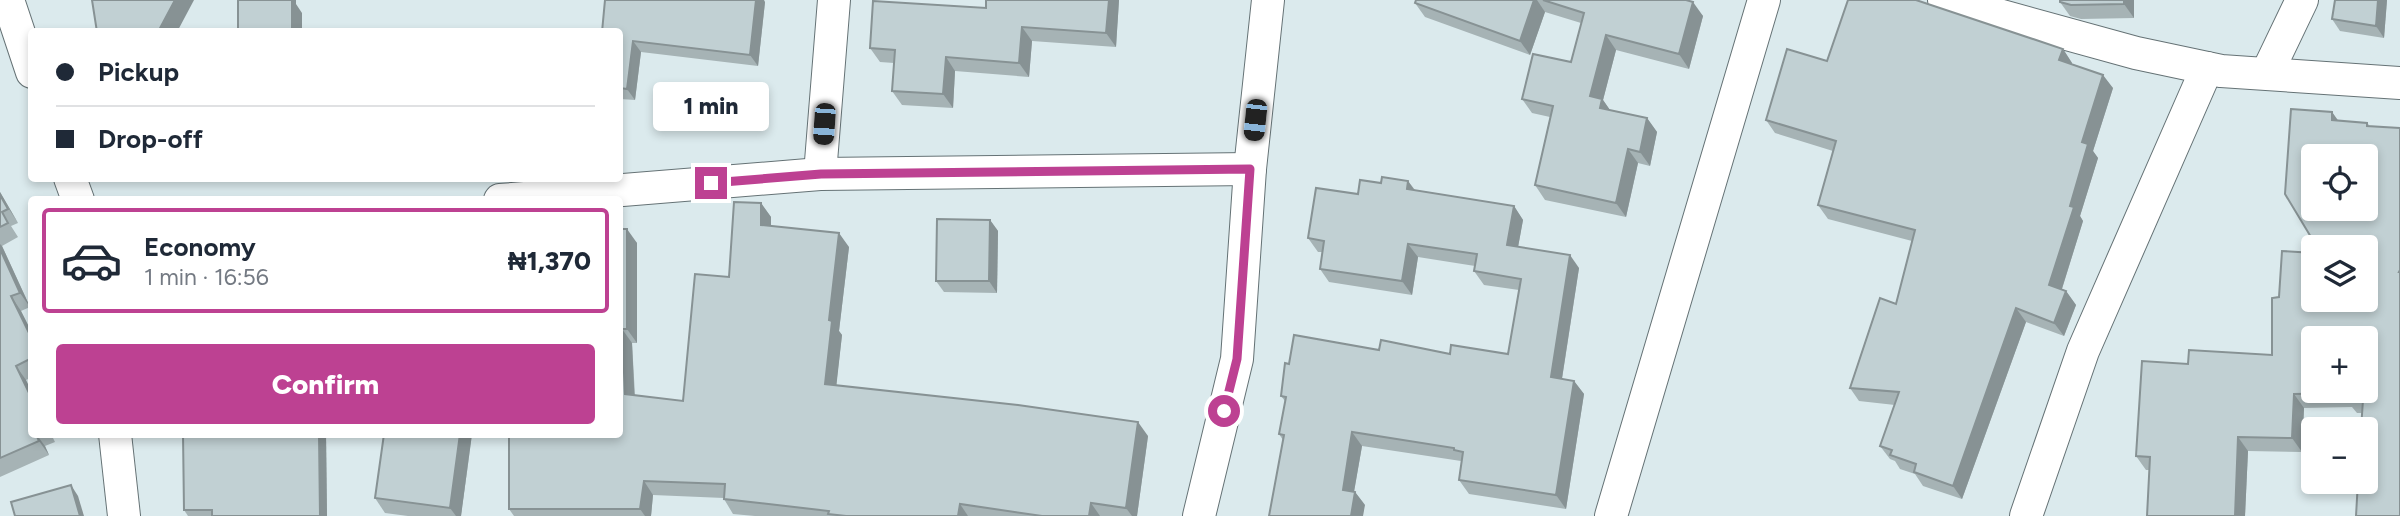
<!DOCTYPE html>
<meta charset="utf-8">
<style>
body{margin:0;font-family:Figtree,sans-serif;background:#f6f6f7;color:#1f2937;height:100vh;display:flex;flex-direction:column;font-size:26px;white-space:nowrap}
*{box-sizing:border-box;margin:0}
p{font-size:23px;color:#747a83}
.icon{flex:none;width:38px;height:38px;fill:none;stroke:currentColor;stroke-width:2;stroke-linecap:round;stroke-linejoin:round}
.map{position:relative;flex:1;overflow:hidden}
.panel{position:absolute;left:28px;top:196px;width:595px;height:242px;display:flex;flex-direction:column;background:#fff;border-radius:7px;box-shadow:0 4px 10px #0003}
.panel>*{flex:none}
.banner{position:absolute;left:28px;top:28px;width:595px;height:154px;border-radius:7px;box-shadow:0 4px 10px #0003;display:grid;align-content:center;height:154px;padding:0 28px;background:#fff}
.controls{position:absolute;left:2301px;top:144px;display:grid;gap:14px}
.controls a{display:grid;place-items:center;width:77px;height:77px;border-radius:7px;background:#fff;box-shadow:0 4px 10px #0003;font-size:35px}
.end{position:absolute;width:32px;height:32px;margin:-16px;border:9px solid #bd4192;background:#fff;box-shadow:0 0 0 4px #fff}
.from{border-radius:50%}
.bubble{position:absolute;height:49px;border-radius:7px;background:#fff;box-shadow:0 4px 10px #0003;font-size:23px;font-weight:800;line-height:49px;text-align:center}
.car{position:absolute;width:21px;height:42px;margin:-21px -10px;border-radius:9px;box-shadow:0 0 5px 2px #0007;background:linear-gradient(#222 24%,#8ab4d8 0 40%,#222 0 76%,#8ab4d8 0 86%,#222 0)}
.banner b{display:flex;align-items:center;gap:24px;height:66px;font-size:26px}
.banner b+b{border-top:2px solid #e0e1e3}
.banner i{width:18px;height:18px;background:#1f2937}
ul{padding:12px 0 0;list-style:none}
li{display:flex;align-items:center;gap:21px;height:105px;margin:0 14px 10px;padding:0 14px;border:4px solid transparent;border-radius:7px}
li div{flex:1}
li b{display:block;font-size:26px}
li em{font-style:normal;font-weight:800}
li.current{border-color:#bd4192}
li>.icon{width:63px;height:63px;stroke-width:1.5}
.primary-button{display:flex;gap:14px;margin-top:auto;padding:14px 28px}
.primary-button a{flex:1;height:80px;border-radius:7px;background:#bd4192;color:#fff;font-size:28px;font-weight:800;line-height:80px;text-align:center}
.map>svg:first-child{display:block}
.lines{fill:none;stroke-linecap:round;stroke-linejoin:round}
.minor-casing{stroke:#657275;stroke-width:34}
.minor{stroke:#fff;stroke-width:32}
.wall{fill:#a6b3b5;fill-rule:evenodd}
.shaded-wall{fill:#879294}
.building{fill:#c1d0d3;stroke:#879294;stroke-width:2;fill-rule:evenodd}
.route{stroke:#bd4192;stroke-width:9}
</style>
<div class="map">
<svg width="2400" height="516" viewBox="0 0 2400 516">
<rect width="100%" height="100%" fill="#dbeaed"/>
<g class="lines">
<!-- minor casing -->
<g class="minor-casing">
<g id="minor">
<polyline points="8,0 32,72"/>
<polyline points="1944,0 2136,53 2221,71 2400,83"/>
<polyline points="2267,73 2302,0"/>
<polyline points="820,174 834,0"/>
<polyline points="70,178 78,200"/>
<polyline points="500,200 820,174 1250,169"/>
<polyline points="115,434 124,516"/>
<polyline points="1199,516 1237,359 1250,169 1268,0"/>
<polyline points="1611,516 1764,0"/>
<polyline points="2026,516 2083,351 2207,68"/>
</g>
</g>
<!-- minor -->
<use href="#minor" class="minor"/>
</g>
<!-- wall -->
<g class="wall">
<polygon points="1119,0 1116,47 1032,41 1029,77 955,71 953,108 902,105 892,91 894,63 880,62 870,48 986,8"/>
<polygon points="1416,0 1686,0 1703,16 1689,69 1616,50 1603,100 1610,110 1647,118 1657,132 1650,166 1638,163 1626,217 1545,200 1535,185 1550,117 1532,113 1522,99 1571,62 1581,23 1545,12 1530,55 1425,17 1415,3"/>
<polygon points="2134,0 2134,18 2081,19 2070,16 2060,2"/>
<polygon points="2387,0 2384,38 2340,31 2332,19"/>
<polygon points="765,2 758,66 641,52 635,100 620,99 620,32"/>
<polygon points="2063,49 2072,63 2072,65 2113,88 2093,151 2098,158 2080,216 2083,221 2062,289 2066,291 2076,305 2064,336 2026,322 1962,499 1923,486 1915,474 1900,469 1895,461 1890,459 1880,446 1895,405 1859,401 1850,388 1896,304 1912,241 1828,219 1818,205 1833,151 1775,133 1766,120 1827,61"/>
<path d="M2291,109l41,3 6,9 29,2 3,3 30,2v388h-44l2,-35h8v-52h-5l1,-16h-5l-5,-6 -48,1 -2,44 -54,-1 -3,65h-98l3,-46h-4l-10,-14 6,-95 46,3 1,-14 83,5v-57l7,-1 3,-46 32,2v46h52v-52h-49l-32,-53zM2314,156h52v52h-52zM2314,338h52v52h-52z"/>
<polygon points="1408,181 1415,190 1514,206 1523,220 1518,247 1579,268 1562,379 1574,381 1584,394 1566,509 1469,494 1459,480 1462,462 1461,461 1362,446 1354,492 1355,492 1365,505 1283,440 1279,434 1285,401 1281,396 1289,364 1379,350 1450,354 1508,354 1519,290 1484,285 1474,271 1475,266 1418,257 1412,295 1329,282 1320,269 1322,252 1318,252 1308,238 1358,194 1381,183"/>
<polygon points="0,192 18,223 11,226 18,237 2,246 30,307 21,311 32,333 32,377 26,380 32,434 51,434 55,442 45,446 49,455 0,477"/>
<polygon points="761,203 771,217 771,226 849,247 839,331 842,335 836,386 1148,436 1137,516 755,516 733,514 724,499 724,498 653,495 651,516 514,516 509,509 620,434 620,229 637,243 637,343 632,343 635,395 683,401 729,277"/>
<polygon points="990,220 998,231 997,293 944,292 936,281"/>
<polygon points="183,434 326,434 327,516 188,516 184,510"/>
<polygon points="384,434 472,434 461,516 408,516 385,513 375,498"/>
</g>
<!-- shaded-wall -->
<g class="shaded-wall">
<polygon points="175,0 194,0 177,32 158,32"/>
<polygon points="286,0 296,0 296,4 302,13 302,32 292,32"/>
<polygon points="756,0 764,0 765,2 758,66 750,55"/>
<polygon points="1109,0 1119,0 1116,47 1106,33"/>
<polygon points="1534,0 1537,0 1545,12 1530,55 1520,41"/>
<polygon points="2124,0 2134,0 2134,18 2124,4"/>
<polygon points="2378,0 2387,0 2384,38 2376,26"/>
<polygon points="1693,2 1703,16 1689,69 1679,54"/>
<polygon points="1022,27 1032,41 1029,77 1019,63"/>
<polygon points="1606,35 1616,50 1603,100 1612,113 1610,122 1590,96"/>
<polygon points="633,41 641,52 635,100 627,89"/>
<polygon points="2063,49 2072,63 2068,74 2059,60"/>
<polygon points="946,57 955,71 953,108 943,94"/>
<polygon points="2103,75 2113,88 2093,151 2098,158 2080,216 2083,221 2059,298 2049,285 2070,206 2082,142"/>
<polygon points="2332,112 2342,126 2332,120"/>
<polygon points="1647,118 1657,132 1650,166 1640,152"/>
<polygon points="1628,149 1638,163 1626,217 1616,203"/>
<polygon points="1408,181 1418,195 1407,189"/>
<polygon points="0,192 18,223 0,195"/>
<polygon points="761,203 771,217 771,239 761,225"/>
<polygon points="1514,206 1523,220 1516,258 1507,245"/>
<polygon points="990,220 998,231 997,293 989,281"/>
<polygon points="627,229 637,243 637,343 627,329"/>
<polygon points="839,233 849,247 839,331 842,335 835,398 825,384 829,320"/>
<polygon points="0,244 2,246 30,307 20,293 0,249"/>
<polygon points="1408,244 1418,257 1412,295 1402,281"/>
<polygon points="1570,255 1579,268 1560,391 1551,377"/>
<polygon points="2066,291 2076,305 2064,336 2054,323"/>
<polygon points="11,296 21,311 32,333 32,339"/>
<polygon points="2016,308 2026,322 1962,499 1953,486"/>
<polygon points="622,329 632,343 635,408 625,394"/>
<polygon points="16,366 26,380 32,392 32,399"/>
<polygon points="1574,381 1584,394 1566,509 1556,495"/>
<polygon points="2294,394 2304,408 2302,452 2292,438"/>
<polygon points="1138,422 1148,436 1137,516 1132,516 1126,508"/>
<polygon points="1352,432 1362,446 1352,503 1343,490"/>
<polygon points="36,434 45,446 49,455 39,441"/>
<polygon points="319,434 326,434 327,516 320,516"/>
<polygon points="460,434 472,434 461,516 456,516 450,508"/>
<polygon points="2238,437 2248,451 2245,516 2235,516"/>
<polygon points="644,481 653,495 651,516 645,516 640,509"/>
<polygon points="71,485 78,496 84,516 80,516"/>
<polygon points="1355,492 1365,505 1363,516 1351,516"/>
<polygon points="1091,503 1100,516 1089,516"/>
<polygon points="960,504 968,516 958,516"/>
</g>
<!-- building -->
<g class="building">
<polygon points="92,0 175,0 158,32 97,32"/>
<rect x="238" y="0" width="54" height="32"/>
<polygon points="605,0 756,0 750,55 633,41 627,89 620,88 620,32 602,32"/>
<polygon points="986,0 1109,0 1106,33 1022,27 1019,63 946,57 943,94 892,91 895,50 870,48 873,1 986,8"/>
<polygon points="1416,0 1534,0 1520,41 1415,3"/>
<polygon points="1543,0 1686,0 1693,2 1679,54 1606,35 1590,96 1602,99 1600,108 1647,118 1640,152 1628,149 1616,203 1535,185 1553,106 1522,99 1533,54 1571,62 1584,13"/>
<polygon points="1848,0 1916,0 2063,49 2059,60 2103,75 2082,142 2088,144 2070,206 2074,207 2049,285 2066,291 2054,323 2016,308 1953,486 1914,472 1916,464 1890,455 1892,450 1880,446 1899,392 1850,388 1880,298 1896,304 1915,230 1818,205 1836,141 1766,120 1787,49 1827,61"/>
<polygon points="2060,0 2124,0 2124,4 2071,5 2060,2"/>
<polygon points="2335,0 2378,0 2376,26 2332,19"/>
<path d="M2291,109l41,3v8l35,3v3l33,2v142l-1,2h1v244h-44l2,-35h8v-52h-5l2,-29 -16,-1v-6l-53,1 -2,44 -54,-1 -3,79h-88l3,-59 -14,-1 6,-95 46,3 1,-14 83,5v-57l7,-1 3,-46 32,2v46h52v-52h-49l-32,-53zM2314,156h52v52h-52zM2314,338h52v52h-52z"/>
<polygon points="1382,177 1408,181 1407,189 1514,206 1507,245 1570,255 1551,377 1574,381 1556,495 1459,480 1463,452 1454,450 1454,448 1352,432 1343,490 1355,492 1351,516 1269,516 1284,435 1279,434 1286,397 1281,396 1285,363 1289,364 1294,335 1379,350 1381,340 1450,354 1451,345 1508,354 1521,279 1474,271 1477,254 1408,244 1402,281 1320,269 1324,241 1308,238 1316,188 1358,194 1360,180 1381,183"/>
<polygon points="0,195 8,209 2,212 8,223 0,227"/>
<polygon points="734,202 761,203 761,225 839,233 829,320 832,321 825,384 1018,405 1138,422 1126,508 1091,503 1089,516 1042,516 960,504 958,516 846,516 828,514 829,511 724,499 725,484 644,481 640,509 509,509 509,434 620,434 620,229 627,229 627,329 622,329 625,394 683,401 695,274 729,277"/>
<polygon points="937,219 990,220 989,281 936,281"/>
<polygon points="0,249 20,293 11,296 32,339 32,358 16,366 32,399 32,434 36,434 39,441 0,458"/>
<polygon points="183,434 319,434 320,516 212,516 212,510 184,510"/>
<polygon points="384,434 460,434 450,508 375,498"/>
<polygon points="71,485 80,516 15,516 11,502"/>
</g>
<g class="lines">
<!-- route -->
<polyline class="route" points="711,183 821,174 1250,169 1237,359 1224,411"/>
</g>
</svg>
<div class="controls">
<a><svg class="icon" aria-label="locate" viewBox="0 0 24 24"><circle cx="12" cy="12" r="6"/><path d="M12 2v4M12 18v4M2 12h4M18 12h4"/></svg></a>
<a><svg class="icon" aria-label="layers" viewBox="0 0 24 24"><path d="M12 4l9 5-9 5-9-5zM3 14l9 5 9-5"/></svg></a>
<a>+</a>
<a>−</a>
</div>
<i class="end from" style="left:1224px;top:411px"></i>
<i class="end" style="left:711px;top:183px"></i>
<div class="bubble" style="left:653px;top:82px;width:116px">1 min</div>
<i class="car" style="left:1255px;top:120px;rotate:186deg"></i>
<i class="car" style="left:824px;top:124px;rotate:184deg"></i>
<div class="banner">
<b><i class="from"></i>Pickup</b>
<b><i></i>Drop-off</b>
</div>
<section class="panel">
<ul>
<li class="current"><svg class="icon" aria-label="car" viewBox="0 0 24 24"><path d="M5 17H2v-5l4-1 3-4h7l3 4 3 1v5h-3M9 17h6M6 11h13"/><circle cx="7" cy="17" r="2"/><circle cx="17" cy="17" r="2"/></svg><div><b>Economy</b><p>1 min · 16:56</p></div><em>₦1,370</em></li>
</ul>
<div class="primary-button"><a>Confirm</a></div>
</section>
</div>
